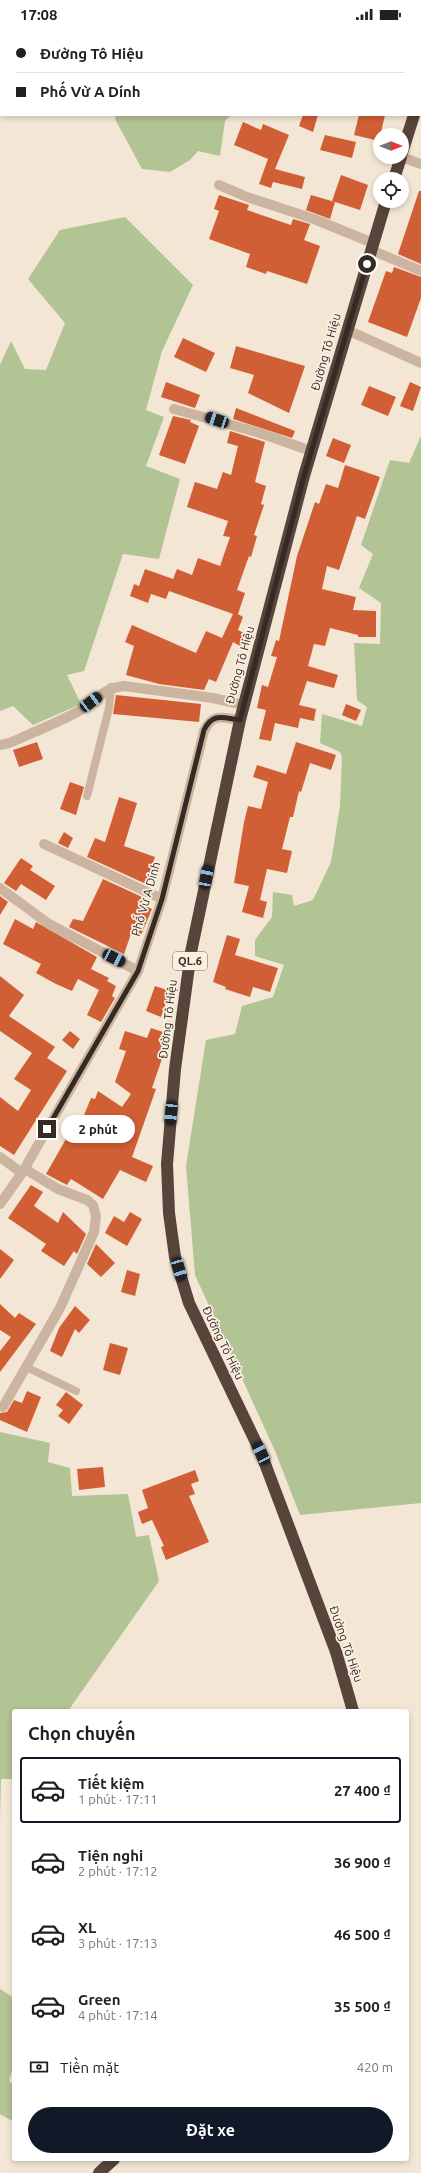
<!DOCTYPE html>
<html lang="vi">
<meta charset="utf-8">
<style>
body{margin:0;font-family:Ubuntu,sans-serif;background:#f2f2f2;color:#202124;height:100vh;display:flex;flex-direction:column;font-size:15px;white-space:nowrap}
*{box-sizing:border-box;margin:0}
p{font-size:13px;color:#757577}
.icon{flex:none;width:22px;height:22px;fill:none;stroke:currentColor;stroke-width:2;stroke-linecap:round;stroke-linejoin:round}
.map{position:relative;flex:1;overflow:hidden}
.details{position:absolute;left:12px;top:1681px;width:397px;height:452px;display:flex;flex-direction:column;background:#fff;border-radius:4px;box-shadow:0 2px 6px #0003}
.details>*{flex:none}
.guide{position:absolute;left:0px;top:0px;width:421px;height:88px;box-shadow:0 2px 6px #0003;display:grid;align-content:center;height:88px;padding:0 16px;background:#fff}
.needle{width:26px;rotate:90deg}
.buttons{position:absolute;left:373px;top:100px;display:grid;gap:8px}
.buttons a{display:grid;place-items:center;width:36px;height:36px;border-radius:50%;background:#fff;box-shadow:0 2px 6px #0003;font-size:20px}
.end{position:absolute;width:18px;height:18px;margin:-9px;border:5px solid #352a24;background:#fff;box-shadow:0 0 0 2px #fff}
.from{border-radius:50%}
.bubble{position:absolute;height:28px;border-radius:14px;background:#fff;box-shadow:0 2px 6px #0003;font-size:13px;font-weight:600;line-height:28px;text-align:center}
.car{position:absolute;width:12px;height:24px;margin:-12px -6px;border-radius:5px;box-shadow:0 0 3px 1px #0007;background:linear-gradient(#222 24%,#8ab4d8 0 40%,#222 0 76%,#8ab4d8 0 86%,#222 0)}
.guide b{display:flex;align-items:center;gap:14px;height:38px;font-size:15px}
.guide b+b{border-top:1px solid #e0e0e0}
.guide i{width:10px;height:10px;background:#202124}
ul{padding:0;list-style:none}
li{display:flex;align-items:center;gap:12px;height:66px;margin:0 8px 6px;padding:0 8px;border:2px solid transparent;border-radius:4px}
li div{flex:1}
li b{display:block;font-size:15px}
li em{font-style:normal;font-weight:600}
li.current{border-color:#111827}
li>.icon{width:36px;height:36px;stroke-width:1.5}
h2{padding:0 16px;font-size:18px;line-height:48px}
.pay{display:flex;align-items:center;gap:10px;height:44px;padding:0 16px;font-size:15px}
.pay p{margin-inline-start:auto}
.button{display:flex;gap:8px;margin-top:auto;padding:8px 16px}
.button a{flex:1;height:46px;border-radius:24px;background:#111827;color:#fff;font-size:16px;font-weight:600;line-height:46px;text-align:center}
.status{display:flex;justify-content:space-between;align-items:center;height:28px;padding:0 20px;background:#fff;direction:ltr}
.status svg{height:11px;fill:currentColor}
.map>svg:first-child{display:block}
.green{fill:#b2c394}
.building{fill:#d15f35}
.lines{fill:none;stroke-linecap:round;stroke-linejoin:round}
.lane{stroke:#cbb5a1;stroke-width:8}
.street{stroke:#cbb5a1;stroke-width:10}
.highway{stroke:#57443a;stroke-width:12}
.route{stroke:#352a24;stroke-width:5}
.labels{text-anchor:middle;stroke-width:3.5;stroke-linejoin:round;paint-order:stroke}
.shield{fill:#faf0e2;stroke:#70655d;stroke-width:1}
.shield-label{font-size:11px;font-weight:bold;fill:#352a24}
.street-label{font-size:12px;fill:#352a24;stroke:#faf0e2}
</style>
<div class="status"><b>17:08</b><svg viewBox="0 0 49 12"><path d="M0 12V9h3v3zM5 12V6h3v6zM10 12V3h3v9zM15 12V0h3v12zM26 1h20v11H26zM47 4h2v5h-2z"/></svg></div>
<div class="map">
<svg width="421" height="2145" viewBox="0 0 421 2145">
<rect width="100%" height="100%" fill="#f3e6d5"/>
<!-- green -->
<g class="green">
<rect x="57" y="0" width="70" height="1"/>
<polygon points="166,0 310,0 166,1"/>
<polygon points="116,87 231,87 225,93 220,128 198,123 190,132 170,144 142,141 115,91"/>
<polygon points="125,189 193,257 162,323 146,382 164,389 146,438 180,451 159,531 123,526 84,643 67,647 81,676 33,697 13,678 0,683 0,337 11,313 25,341 46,342 65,295 28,251 60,202"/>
<polygon points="421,408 421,1475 300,1487 275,1423 195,1247 186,1138 206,1012 235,1006 242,978 273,969 284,937 255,928 255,912 272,889 273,864 292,867 294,878 313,872 331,834 340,778 342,729 340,724 320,715 322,686 362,698 367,679 357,672 354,615 380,616 381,575 359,560 373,526 361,517 390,432 409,435"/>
<polygon points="0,1404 50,1415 48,1434 70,1440 72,1468 128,1466 136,1509 149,1507 159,1553 68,1683 14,1683 14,1751 1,1751 0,1792"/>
<polygon points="0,1961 14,1970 14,2036 9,2053 14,2057 14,2094 0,2086"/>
</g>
<!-- building -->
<g class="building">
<polygon points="303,87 318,87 313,104 299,98"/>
<polygon points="359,87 385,87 379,113 354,107"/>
<polygon points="243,94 261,102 263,96 289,107 275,141 305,149 302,161 273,154 271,160 259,156 268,131 234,117"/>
<polygon points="325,107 356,114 352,130 320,122"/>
<polygon points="341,147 368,157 360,182 332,173"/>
<polygon points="419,163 421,163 421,236 398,226"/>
<polygon points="219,167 249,177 247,182 291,197 293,191 310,196 304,212 320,218 307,256 267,243 266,246 246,239 250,226 209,211 219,183 214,181"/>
<polygon points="311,167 335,174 330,191 306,182"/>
<polygon points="394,239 421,249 421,270 407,309 368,294 386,243 392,245"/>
<polygon points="183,310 215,325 206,344 174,329"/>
<polygon points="236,318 305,338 289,385 248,365 254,347 230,340"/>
<polygon points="166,354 200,367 195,380 161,369"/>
<polygon points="410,354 421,359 413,383 400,378"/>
<polygon points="369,358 396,369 388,388 361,377"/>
<polygon points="236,380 295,403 292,410 233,391"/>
<polygon points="173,388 191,392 190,394 199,398 185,436 159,427"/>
<polygon points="230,403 265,414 255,454 266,458 261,476 264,477 254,507 257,508 251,529 249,528 237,562 245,565 238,586 243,589 238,602 246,606 240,618 233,614 216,654 209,651 204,662 159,656 126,647 134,618 125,614 132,597 196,625 206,603 222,610 233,586 169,563 166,571 151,566 148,575 130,568 134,556 139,558 145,541 173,551 177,541 192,547 198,530 220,538 230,509 223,508 228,493 187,479 195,454 217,461 223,444 231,447 238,418 227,415"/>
<polygon points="333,410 351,417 344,435 326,428"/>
<polygon points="345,437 380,449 365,491 357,488 339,542 327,538 322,561 356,569 353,582 376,583 376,609 358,609 358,607 330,600 325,618 314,616 308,638 338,647 334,660 307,653 299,677 316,681 314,693 300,690 298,700 275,695 271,713 259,711 266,682 257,680 262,657 268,659 277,629 271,628 276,612 279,613 297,528 315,474 319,476 326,456 338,460"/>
<polygon points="116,667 201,676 199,694 113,686"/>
<polygon points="346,676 361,682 356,693 342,687"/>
<polygon points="37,714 43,731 19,739 13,722"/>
<polygon points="296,714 336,727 331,742 310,735 301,764 299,763 293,789 290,789 282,821 292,823 287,845 267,841 260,872 267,874 263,890 242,884 249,858 234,855 244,794 248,778 261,781 268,754 253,749 257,737 286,746"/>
<polygon points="70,754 84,759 76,787 60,781"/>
<polygon points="119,769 137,775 124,818 155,829 146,856 87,829 95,810 105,814"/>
<polygon points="64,804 73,810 68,820 58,815"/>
<polygon points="21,830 33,838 30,842 55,858 46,872 21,856 16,863 4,855"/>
<polygon points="103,851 142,869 140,875 152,881 141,907 132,903 124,926 69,899 73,891 83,893"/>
<polygon points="0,868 8,874 0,887"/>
<polygon points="15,891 33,901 36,894 97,929 91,941 109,950 107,953 116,958 112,968 115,970 101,994 87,987 99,962 78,951 72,963 56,956 36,945 41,936 3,916"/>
<polygon points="227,907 240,911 235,927 278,940 270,964 253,959 250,969 225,961 226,959 213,954"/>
<polygon points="0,948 24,967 9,988 55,1019 47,1030 67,1043 14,1127 0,1118 0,1069 18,1083 31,1062 14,1051 32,1025 0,1003"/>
<polygon points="155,958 170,963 161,989 146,983"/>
<polygon points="151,1000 163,1004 160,1014 167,1016 152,1060 156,1061 132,1129 153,1138 146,1154 120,1142 103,1171 71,1151 67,1157 46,1146 78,1090 82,1092 91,1070 95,1071 98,1063 122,1079 131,1066 115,1054 126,1023 119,1021 125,1003 147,1010"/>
<polygon points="70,1003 80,1011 73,1021 62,1012"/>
<polygon points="31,1157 43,1164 34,1178 58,1195 63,1184 86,1206 77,1226 74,1223 64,1238 41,1223 46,1216 8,1190"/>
<polygon points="130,1184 142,1191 127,1218 105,1205 114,1188 124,1194"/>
<polygon points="96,1216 115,1235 101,1249 87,1236"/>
<polygon points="0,1221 14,1232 0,1251"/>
<polygon points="127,1242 140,1246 135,1268 121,1264"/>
<polygon points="0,1276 15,1290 19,1285 36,1296 0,1344 0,1323 11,1309 0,1302"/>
<polygon points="75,1278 90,1292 79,1305 75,1301 62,1329 50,1323 59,1300"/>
<polygon points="110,1315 128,1320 120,1347 103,1342"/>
<polygon points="27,1363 41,1369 27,1404 0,1392 0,1385 7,1384 14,1372 22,1375"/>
<polygon points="66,1364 83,1377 69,1396 58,1388 63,1382 56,1377"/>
<polygon points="103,1439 105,1459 79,1462 77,1441"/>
<polygon points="195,1442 199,1453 191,1456 195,1466 189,1468 209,1514 166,1532 161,1519 164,1518 152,1492 142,1496 138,1484 148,1480 142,1462"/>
</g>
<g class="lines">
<!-- lane -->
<g class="lane">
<polyline points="87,768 109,680 111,659"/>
<polyline points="26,1339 76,1363"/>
</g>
<!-- street -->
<g class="street">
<polyline points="401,129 421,136"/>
<polyline points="219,157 247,169 314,191 373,215"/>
<polyline points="371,222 421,243"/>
<polyline points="347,302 421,335"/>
<polyline points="174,381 260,405 311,423"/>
<path d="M0,717l9,-2c23,-10 48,-20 70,-32 18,-10 23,-23 45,-25l89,12 31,7"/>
<polyline points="44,816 162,871"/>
<polyline points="0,860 49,896 138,943"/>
<polyline points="0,1129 22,1145"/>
<path d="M0,1176l22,-31 116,-202 24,-72 42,-168c9,-19 19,-13 36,-11"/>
<polyline points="3,1379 60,1280 94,1204 96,1188 93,1177 87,1172 58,1161 25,1141"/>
</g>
<!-- highway -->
<g class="highway">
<polyline points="420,66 421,63"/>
<polyline points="402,125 414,87"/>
<polyline points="394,151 401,129"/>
<polyline points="353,1683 336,1624 261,1425 189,1275 175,1229 169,1185 167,1136 175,1041 191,924 240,692 304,448 386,173"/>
<polyline points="99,2145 114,2131"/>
</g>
</g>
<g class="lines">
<!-- route -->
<path class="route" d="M47,1101l91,-158 24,-72 42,-169c9,-18 19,-12 36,-10l64,-244 63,-212"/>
</g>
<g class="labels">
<!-- shield labels -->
<rect class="shield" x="173" y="924" width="34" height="18" rx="3"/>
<g class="shield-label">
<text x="190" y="937">QL.6</text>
</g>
<!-- street labels -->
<g class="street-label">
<text transform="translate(326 324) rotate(-74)" y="4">Đường Tô Hiệu</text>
<text transform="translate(240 637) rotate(-75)" y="4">Đường Tô Hiệu</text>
<text transform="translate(146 871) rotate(-74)" y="4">Phố Vừ A Dính</text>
<text transform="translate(168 991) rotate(-83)" y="4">Đường Tô Hiệu</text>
<text transform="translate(223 1315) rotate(64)" y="4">Đường Tô Hiệu</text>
<text transform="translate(346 1616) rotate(71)" y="4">Đường Tô Hiệu</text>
</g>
</g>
</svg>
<div class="buttons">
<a><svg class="needle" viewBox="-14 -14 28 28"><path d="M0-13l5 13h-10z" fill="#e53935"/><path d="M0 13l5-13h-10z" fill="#757577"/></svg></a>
<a><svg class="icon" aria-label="locate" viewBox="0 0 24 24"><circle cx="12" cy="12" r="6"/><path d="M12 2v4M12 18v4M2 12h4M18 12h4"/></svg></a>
</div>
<i class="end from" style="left:367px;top:236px"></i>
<i class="end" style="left:47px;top:1101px"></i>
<div class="bubble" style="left:61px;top:1087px;width:74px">2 phút</div>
<i class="car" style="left:217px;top:392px;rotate:289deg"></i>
<i class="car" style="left:91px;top:674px;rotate:53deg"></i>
<i class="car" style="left:206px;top:849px;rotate:11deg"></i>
<i class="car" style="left:114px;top:930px;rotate:117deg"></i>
<i class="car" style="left:171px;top:1085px;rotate:185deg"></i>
<i class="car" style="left:179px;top:1241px;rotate:164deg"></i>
<i class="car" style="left:261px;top:1425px;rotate:334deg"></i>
<div class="guide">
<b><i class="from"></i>Đường Tô Hiệu</b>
<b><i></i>Phố Vừ A Dính</b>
</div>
<section class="details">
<h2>Chọn chuyến</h2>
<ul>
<li class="current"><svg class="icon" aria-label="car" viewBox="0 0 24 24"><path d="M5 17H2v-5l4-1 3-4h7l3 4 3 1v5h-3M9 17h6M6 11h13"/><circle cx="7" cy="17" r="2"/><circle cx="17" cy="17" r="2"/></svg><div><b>Tiết kiệm</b><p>1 phút · 17:11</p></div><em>27 400 ₫</em></li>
<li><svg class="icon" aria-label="car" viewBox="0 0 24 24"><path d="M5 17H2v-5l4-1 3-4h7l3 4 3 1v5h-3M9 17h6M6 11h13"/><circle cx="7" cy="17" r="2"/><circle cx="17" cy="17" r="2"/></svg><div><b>Tiện nghi</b><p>2 phút · 17:12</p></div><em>36 900 ₫</em></li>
<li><svg class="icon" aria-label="car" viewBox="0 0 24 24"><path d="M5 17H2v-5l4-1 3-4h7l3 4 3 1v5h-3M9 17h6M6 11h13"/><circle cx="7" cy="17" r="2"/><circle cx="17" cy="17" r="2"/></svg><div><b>XL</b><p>3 phút · 17:13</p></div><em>46 500 ₫</em></li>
<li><svg class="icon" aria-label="car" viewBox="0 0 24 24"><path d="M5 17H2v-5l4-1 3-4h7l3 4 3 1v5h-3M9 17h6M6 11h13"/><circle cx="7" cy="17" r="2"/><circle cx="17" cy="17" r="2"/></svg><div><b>Green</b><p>4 phút · 17:14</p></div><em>35 500 ₫</em></li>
</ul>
<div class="pay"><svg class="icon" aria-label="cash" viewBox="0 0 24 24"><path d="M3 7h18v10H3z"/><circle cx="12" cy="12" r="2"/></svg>Tiền mặt<p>420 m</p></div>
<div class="button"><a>Đặt xe</a></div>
</section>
</div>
